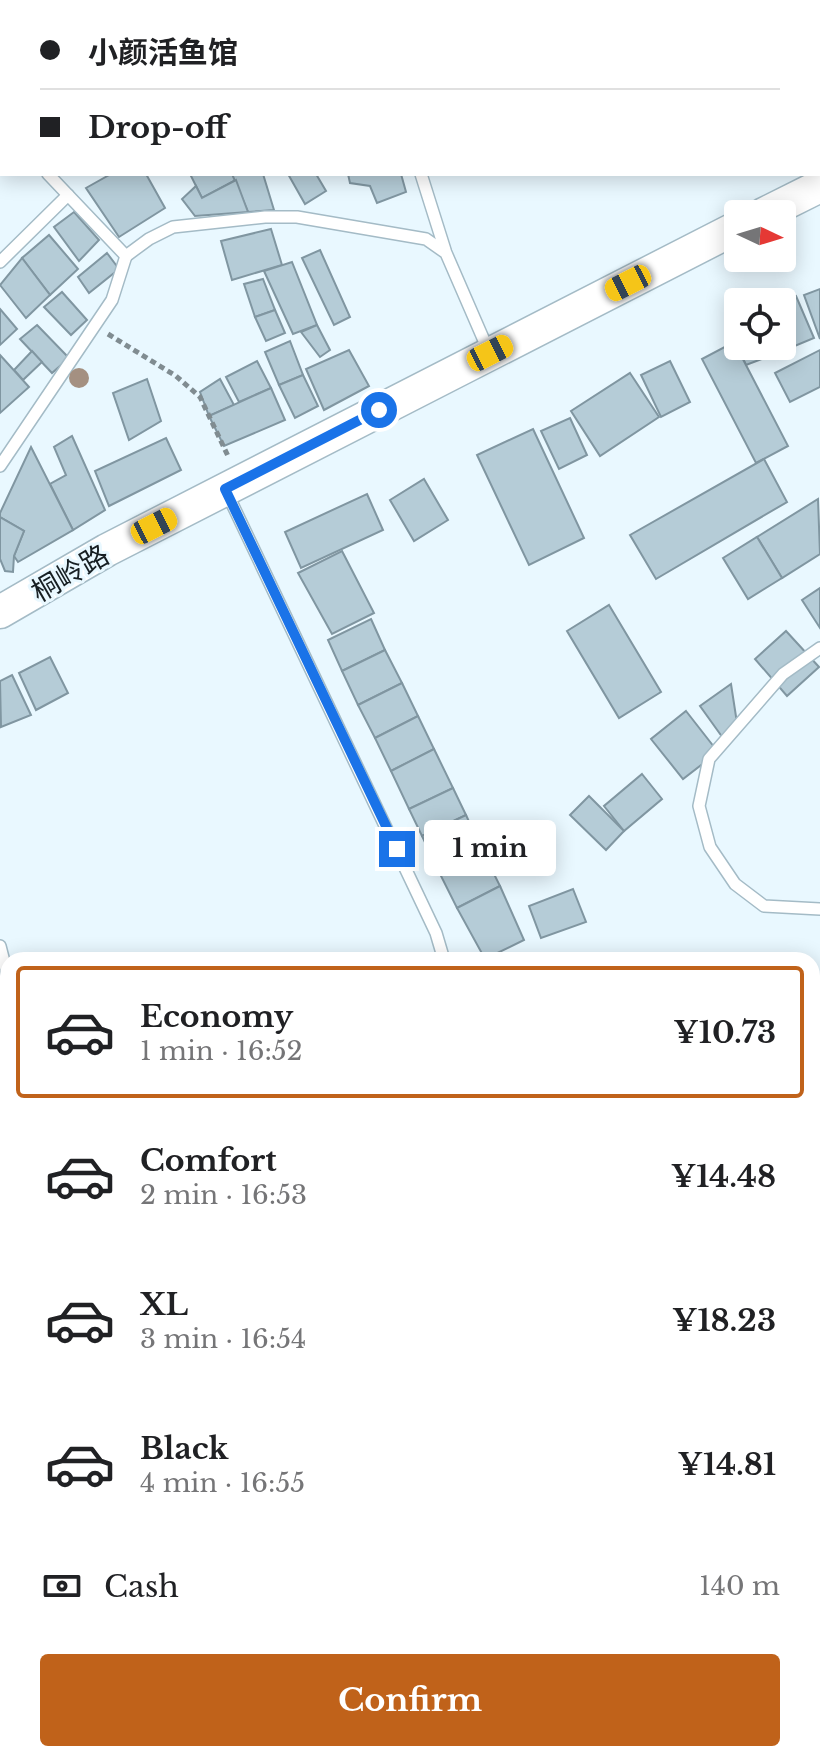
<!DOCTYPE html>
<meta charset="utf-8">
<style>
body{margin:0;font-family:"Libre Baskerville","Noto Sans SC",serif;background:#f2f2f2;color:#202124;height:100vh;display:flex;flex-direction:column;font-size:30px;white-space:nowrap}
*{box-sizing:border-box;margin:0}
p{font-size:26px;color:#757577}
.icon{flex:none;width:44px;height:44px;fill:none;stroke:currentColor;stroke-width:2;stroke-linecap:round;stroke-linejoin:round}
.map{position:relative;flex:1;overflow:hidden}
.sheet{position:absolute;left:0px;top:952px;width:820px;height:810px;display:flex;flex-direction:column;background:#fff;border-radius:24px 24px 0 0;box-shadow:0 4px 20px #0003}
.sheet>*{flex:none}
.guide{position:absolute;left:0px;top:0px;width:820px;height:176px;box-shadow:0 4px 20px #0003;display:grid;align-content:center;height:176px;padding:0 40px;background:#fff}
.needle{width:52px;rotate:94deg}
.fabs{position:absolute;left:724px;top:200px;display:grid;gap:16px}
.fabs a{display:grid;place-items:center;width:72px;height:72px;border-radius:8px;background:#fff;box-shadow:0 4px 20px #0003;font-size:40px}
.end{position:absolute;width:36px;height:36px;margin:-18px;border:10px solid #1a73e8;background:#fff;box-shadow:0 0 0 4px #fff}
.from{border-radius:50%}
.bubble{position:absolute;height:56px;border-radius:8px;background:#fff;box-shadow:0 4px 20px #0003;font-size:26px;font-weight:700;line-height:56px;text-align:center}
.car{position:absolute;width:24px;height:48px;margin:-24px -12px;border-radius:10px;box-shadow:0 0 6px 2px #0007;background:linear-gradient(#f5c518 24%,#345 0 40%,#f5c518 0 76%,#345 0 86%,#f5c518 0)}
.guide b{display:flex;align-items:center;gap:28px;height:76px;font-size:30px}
.guide b+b{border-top:2px solid #e0e0e0}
.guide i{width:20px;height:20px;background:#202124}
ul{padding:14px 0 0;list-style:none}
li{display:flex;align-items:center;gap:24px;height:132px;margin:0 16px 12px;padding:0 24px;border:4px solid transparent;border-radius:8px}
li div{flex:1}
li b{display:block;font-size:30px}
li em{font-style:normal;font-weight:700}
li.active{border-color:#c0621a}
li>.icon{width:72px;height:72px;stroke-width:1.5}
.pay{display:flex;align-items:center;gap:20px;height:88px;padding:0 40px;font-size:30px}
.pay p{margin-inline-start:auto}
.action{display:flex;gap:16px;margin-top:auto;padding:16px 40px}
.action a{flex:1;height:92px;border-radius:8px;background:#c0621a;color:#fff;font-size:32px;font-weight:700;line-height:92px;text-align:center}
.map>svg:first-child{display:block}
.building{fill:#b5ccd7;stroke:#8096a1;stroke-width:2}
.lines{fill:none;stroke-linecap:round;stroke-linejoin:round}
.service-casing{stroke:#a4bbc6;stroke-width:14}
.minor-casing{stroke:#a4bbc6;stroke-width:25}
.secondary-casing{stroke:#a4bbc6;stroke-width:35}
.path{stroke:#808c91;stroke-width:5;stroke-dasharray:6 4;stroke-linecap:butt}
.service{stroke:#fff;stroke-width:11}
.minor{stroke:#fff;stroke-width:22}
.secondary{stroke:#fff;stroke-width:32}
.tree{fill:#a49081}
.route{stroke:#1a73e8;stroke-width:10}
.labels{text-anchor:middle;stroke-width:6;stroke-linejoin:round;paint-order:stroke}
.street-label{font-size:28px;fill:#171f23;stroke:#e9f8ff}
</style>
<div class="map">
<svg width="820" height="1761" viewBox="0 0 820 1761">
<rect width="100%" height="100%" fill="#e9f8ff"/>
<!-- building -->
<g class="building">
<polygon points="111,174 146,174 165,208 119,237 86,188"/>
<polygon points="190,174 232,174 236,180 202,198"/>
<polygon points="232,174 263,174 274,210 248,212"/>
<polygon points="288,174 316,174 326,191 305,204"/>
<polygon points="348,174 401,174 406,192 377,203 370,186 350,183"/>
<polygon points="236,180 248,212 195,216 182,199 196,186 202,198"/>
<polygon points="74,212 99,240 79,261 54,227"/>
<polygon points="271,229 282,265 232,280 221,241"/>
<polygon points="49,235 78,269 50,295 22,258"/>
<polygon points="320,250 350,317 334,325 302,258"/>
<polygon points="107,253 119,269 89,293 78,277"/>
<polygon points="22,258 50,295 26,318 0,285"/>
<polygon points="292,262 317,325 293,334 264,271"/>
<polygon points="263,279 275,310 255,317 244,284"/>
<polygon points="820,289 820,339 804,295"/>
<polygon points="62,292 87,320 71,335 44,307"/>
<polygon points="796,296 814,338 785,350 782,302"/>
<polygon points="0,309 17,329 0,345"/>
<polygon points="275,310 285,333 266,341 255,317"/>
<polygon points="738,321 738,346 782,344 785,350 746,365 727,325"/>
<polygon points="37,325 69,358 52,373 20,339"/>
<polygon points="317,325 330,350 320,357 301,332"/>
<polygon points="290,341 303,375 279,385 265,352"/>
<polygon points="734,342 788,446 756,463 702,359"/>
<polygon points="349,350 369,386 324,410 306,369"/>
<polygon points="820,350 820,387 790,402 775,373"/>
<polygon points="32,351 42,362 23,380 14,370"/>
<polygon points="0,355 29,387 0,413"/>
<polygon points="257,361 271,388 239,402 226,377"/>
<polygon points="670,361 690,402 661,417 641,375"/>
<polygon points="630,373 659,417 600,456 571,411"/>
<polygon points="303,375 318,406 295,418 279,385"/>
<polygon points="147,379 161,421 129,440 113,393"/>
<polygon points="220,379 234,405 209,416 200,392"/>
<polygon points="271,388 285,420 224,446 209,416"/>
<polygon points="570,418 587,455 559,469 541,431"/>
<polygon points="533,429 584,538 529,565 477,455"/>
<polygon points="72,436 105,510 73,530 50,484 66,475 54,447"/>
<polygon points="166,438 181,470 109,506 95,471"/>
<polygon points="31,447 73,530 18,562 14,556 24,531 0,517 0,513"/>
<polygon points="764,459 787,502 656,579 630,535"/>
<polygon points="424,479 448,520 414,541 390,500"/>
<polygon points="367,494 383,530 301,568 285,532"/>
<polygon points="818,499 820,554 782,578 757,537"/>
<polygon points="0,517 24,531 14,556 13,572 5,571 0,559"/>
<polygon points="757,537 782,578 748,599 723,558"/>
<polygon points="342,551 374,613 332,634 298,573"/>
<polygon points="820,588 820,628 802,600"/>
<polygon points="609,605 661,692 619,718 567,631"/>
<polygon points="371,619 385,650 342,671 328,640"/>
<polygon points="786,631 819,667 787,696 755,659"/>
<polygon points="385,650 402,683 358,705 342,671"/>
<polygon points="50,657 68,693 36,710 19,673"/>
<polygon points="12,675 31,715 1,727 0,681"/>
<polygon points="402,683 418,716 375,738 358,705"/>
<polygon points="731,684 737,723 728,745 700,706"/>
<polygon points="686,711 718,752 683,779 651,739"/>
<polygon points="418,716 434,749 391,771 375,738"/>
<polygon points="434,749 453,788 409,809 391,771"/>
<polygon points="642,774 662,799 624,831 604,806"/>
<polygon points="453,788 466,815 422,836 409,809"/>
<polygon points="589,796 624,831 606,850 570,815"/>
<polygon points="466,815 481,848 438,870 422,836"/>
<polygon points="481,848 500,886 457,908 438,870"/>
<polygon points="500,886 524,940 485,959 457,908"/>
<polygon points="573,889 586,922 541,938 529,906"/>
<polygon points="820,1129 820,1184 812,1187 812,1132"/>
<polygon points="820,1198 820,1261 812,1265 812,1202"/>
<polygon points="820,1303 820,1365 812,1369 812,1306"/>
<polygon points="820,1386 820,1447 812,1451 812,1390"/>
</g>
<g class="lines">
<!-- service casing -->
<g class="service-casing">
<g id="service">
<polyline points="335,2 338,0"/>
<polyline points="0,107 2,111"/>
<polyline points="48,174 126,256 149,239 173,227 265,217 297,217 426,239 446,253 489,352"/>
<polyline points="421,174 445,250"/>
<polyline points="0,262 68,195"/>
<polyline points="0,466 112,300 126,256"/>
<polyline points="227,493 436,933 444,960"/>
<polyline points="820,648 783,674 709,759 699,806 710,847 735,884 764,906 820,909"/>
<polyline points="0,946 8,977"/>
</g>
</g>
<!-- minor casing -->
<g class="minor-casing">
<g id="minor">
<polyline points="812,1274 820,1271"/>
<polyline points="812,1469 820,1466"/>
<polyline points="0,1633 8,1630"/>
<polyline points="812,1750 817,1761"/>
<polyline points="157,1761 173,1754"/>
</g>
</g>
<!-- secondary casing -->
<g class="secondary-casing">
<g id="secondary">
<polyline points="764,214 820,186"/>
<polyline points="0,612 107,550 738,227"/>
</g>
</g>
<!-- path -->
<polyline class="path" points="108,334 176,376 200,397 228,456"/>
<!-- service -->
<use href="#service" class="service"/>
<!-- minor -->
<use href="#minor" class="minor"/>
<!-- secondary -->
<use href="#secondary" class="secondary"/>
</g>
<!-- trees -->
<circle class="tree" cx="79" cy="378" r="10"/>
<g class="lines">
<!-- route -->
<polyline class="route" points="379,410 225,489 397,849"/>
</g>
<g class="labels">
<!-- street labels -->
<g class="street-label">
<text transform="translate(70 573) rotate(-30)" y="10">桐岭路</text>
</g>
</g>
</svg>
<div class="fabs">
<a><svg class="needle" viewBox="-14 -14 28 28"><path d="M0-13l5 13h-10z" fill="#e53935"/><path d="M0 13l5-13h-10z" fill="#757577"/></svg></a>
<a><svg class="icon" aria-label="locate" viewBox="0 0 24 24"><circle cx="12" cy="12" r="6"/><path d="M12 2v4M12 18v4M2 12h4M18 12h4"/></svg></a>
</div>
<i class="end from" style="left:379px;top:410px"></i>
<i class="end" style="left:397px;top:849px"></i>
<div class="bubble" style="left:424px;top:820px;width:132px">1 min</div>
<i class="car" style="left:628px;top:283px;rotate:243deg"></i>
<i class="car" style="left:490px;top:353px;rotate:63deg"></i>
<i class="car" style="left:154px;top:526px;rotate:63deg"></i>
<div class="guide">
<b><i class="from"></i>小颜活鱼馆</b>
<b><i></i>Drop-off</b>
</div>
<section class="sheet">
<ul>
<li class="active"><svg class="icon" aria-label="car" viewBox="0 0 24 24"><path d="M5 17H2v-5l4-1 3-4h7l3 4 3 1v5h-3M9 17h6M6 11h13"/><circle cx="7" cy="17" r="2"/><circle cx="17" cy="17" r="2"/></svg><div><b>Economy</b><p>1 min · 16:52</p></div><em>¥10.73</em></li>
<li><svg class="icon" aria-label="car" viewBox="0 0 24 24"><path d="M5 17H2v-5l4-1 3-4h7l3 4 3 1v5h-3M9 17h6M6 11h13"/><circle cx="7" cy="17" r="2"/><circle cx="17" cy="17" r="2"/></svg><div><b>Comfort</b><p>2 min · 16:53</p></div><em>¥14.48</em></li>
<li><svg class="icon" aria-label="car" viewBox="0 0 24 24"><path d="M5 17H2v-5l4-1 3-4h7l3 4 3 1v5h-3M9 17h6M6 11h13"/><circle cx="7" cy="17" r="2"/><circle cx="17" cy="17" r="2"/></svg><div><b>XL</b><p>3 min · 16:54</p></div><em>¥18.23</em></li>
<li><svg class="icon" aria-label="car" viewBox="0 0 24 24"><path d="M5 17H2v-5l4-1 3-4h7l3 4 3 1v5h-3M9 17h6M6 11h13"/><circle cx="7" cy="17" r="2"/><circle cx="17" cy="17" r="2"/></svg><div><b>Black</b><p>4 min · 16:55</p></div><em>¥14.81</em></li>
</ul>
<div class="pay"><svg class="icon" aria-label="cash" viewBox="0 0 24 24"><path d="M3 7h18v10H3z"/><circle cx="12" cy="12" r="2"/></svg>Cash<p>140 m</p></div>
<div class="action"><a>Confirm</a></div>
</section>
</div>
